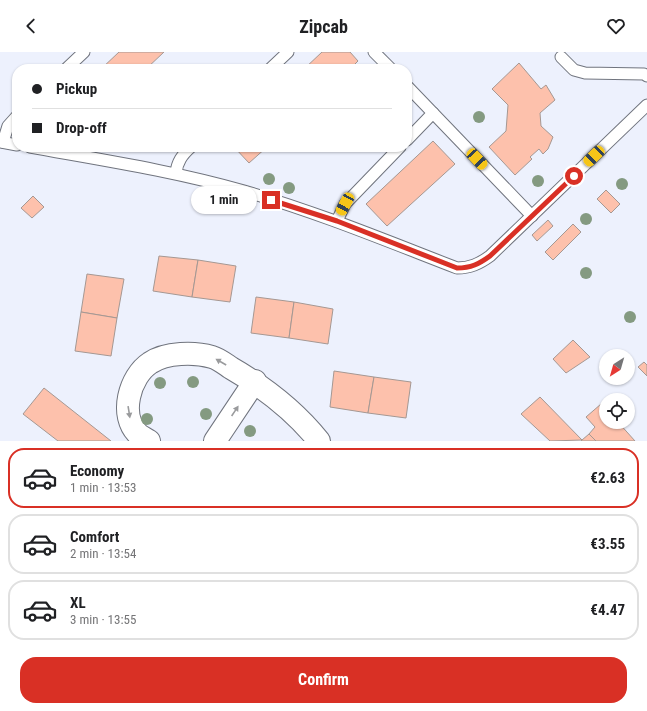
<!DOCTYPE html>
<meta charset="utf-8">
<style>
body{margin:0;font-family:"Roboto Condensed",sans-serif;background:#f2f2f2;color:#202124;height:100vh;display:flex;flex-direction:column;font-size:15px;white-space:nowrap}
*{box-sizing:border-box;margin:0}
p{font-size:13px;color:#757577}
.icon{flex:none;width:22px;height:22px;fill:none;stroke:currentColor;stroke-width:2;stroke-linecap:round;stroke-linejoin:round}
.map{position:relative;height:389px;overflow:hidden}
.details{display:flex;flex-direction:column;background:#fff;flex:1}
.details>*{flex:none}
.top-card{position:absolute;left:12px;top:12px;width:400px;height:88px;border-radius:16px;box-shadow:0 1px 3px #0004;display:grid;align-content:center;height:88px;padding:0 20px;background:#fff}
.needle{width:26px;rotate:217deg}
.tools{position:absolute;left:599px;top:297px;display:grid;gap:8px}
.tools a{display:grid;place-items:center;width:36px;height:36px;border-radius:50%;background:#fff;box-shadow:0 1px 3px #0004;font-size:20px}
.end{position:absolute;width:18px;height:18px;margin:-9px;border:5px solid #d93025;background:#fff;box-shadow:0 0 0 2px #fff}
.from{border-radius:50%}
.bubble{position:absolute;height:28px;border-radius:14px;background:#fff;box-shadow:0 1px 3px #0004;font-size:13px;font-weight:700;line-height:28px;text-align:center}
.car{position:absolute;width:12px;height:24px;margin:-12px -6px;border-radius:5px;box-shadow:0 0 3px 1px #0007;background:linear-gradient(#f5c518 24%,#345 0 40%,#f5c518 0 76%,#345 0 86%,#f5c518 0)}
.top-card b{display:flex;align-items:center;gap:14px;height:38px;font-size:15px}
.top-card b+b{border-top:1px solid #e0e0e0}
.top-card i{width:10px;height:10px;background:#202124}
ul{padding:7px 0 0;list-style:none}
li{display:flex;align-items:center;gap:12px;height:60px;margin:0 8px 6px;padding:0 12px;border:2px solid #e0e0e0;border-radius:16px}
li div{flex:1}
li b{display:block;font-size:15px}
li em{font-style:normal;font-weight:700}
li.current{border-color:#d93025}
li>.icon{width:36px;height:36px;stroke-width:1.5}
.button{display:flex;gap:8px;margin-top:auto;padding:8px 20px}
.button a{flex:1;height:46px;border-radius:16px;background:#d93025;color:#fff;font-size:16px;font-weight:700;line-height:46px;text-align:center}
header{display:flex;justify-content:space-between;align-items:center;height:52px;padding:0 20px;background:#fff;font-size:18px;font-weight:700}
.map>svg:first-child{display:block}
.building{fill:#fdc1ac;stroke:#a59893}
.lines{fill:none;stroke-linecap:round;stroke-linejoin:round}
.service-casing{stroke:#70747e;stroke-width:13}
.minor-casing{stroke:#70747e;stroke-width:24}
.service{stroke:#fff;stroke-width:11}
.minor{stroke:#fff;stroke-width:22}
.tree{fill:#849a81}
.oneway{fill:#9a9b9d}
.route{stroke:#d93025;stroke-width:5}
</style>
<header><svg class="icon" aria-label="back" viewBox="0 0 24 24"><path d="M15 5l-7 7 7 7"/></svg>Zipcab<svg class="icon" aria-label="heart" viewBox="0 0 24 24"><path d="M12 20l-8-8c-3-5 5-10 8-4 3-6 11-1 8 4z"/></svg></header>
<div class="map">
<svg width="647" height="389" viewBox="0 0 647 389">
<rect width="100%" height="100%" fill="#edf1fd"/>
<!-- building -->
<g class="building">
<polygon points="119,0 164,0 146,17 101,17"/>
<polygon points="322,0 350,0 358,9 350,17 304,17"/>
<polygon points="519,11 541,37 546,33 555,48 540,61 541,74 553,85 548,97 543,102 539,97 530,105 532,107 515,123 489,95 506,79 508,53 492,37"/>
<polygon points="433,89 455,112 387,174 366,152"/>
<polygon points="234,95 267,95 249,111"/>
<polygon points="606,138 620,152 611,161 597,147"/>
<polygon points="33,144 44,155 32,166 21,156"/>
<polygon points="548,168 553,174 537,189 532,183"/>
<polygon points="573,172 581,180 553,208 545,200"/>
<polygon points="159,204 198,208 192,245 153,239"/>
<polygon points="198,208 236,214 230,250 192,245"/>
<polygon points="87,222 124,227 117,266 81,260"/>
<polygon points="256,245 294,250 289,286 251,281"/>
<polygon points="294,250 333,257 328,292 289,286"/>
<polygon points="81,260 117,266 111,304 75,299"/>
<polygon points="573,288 590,305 566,321 553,307"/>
<polygon points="644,310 647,313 647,324 638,315"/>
<polygon points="334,319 374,325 368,361 330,355"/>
<polygon points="374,325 411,330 406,366 368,361"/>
<polygon points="44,336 111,389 58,389 23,362"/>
<polygon points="540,345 582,388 550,389 521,362"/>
<polygon points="601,352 606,357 606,370 618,370 635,389 596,389 589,382 595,375 586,365"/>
<polygon points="589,382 596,389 581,389 582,388"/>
</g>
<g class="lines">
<!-- service casing -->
<g class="service-casing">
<g id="service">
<polyline points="374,0 391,17"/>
<polyline points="561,5 574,18 585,21 644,22 647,24"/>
<polyline points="66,17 84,0"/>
<polyline points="270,17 288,0"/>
<polyline points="407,34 532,164"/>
<polyline points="407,88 433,61"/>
<polyline points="0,90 17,93"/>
<polyline points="3,90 8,74 17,64"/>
<path d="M30,95c72,13 144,24 214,44 73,21 143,50 213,77 13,0 22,-4 33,-12l157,-151"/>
<path d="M176,121c1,-11 6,-18 15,-26"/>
<polyline points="337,169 345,152 400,95"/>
</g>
</g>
<!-- minor casing -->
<g class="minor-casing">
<g id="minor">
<path d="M149,389c-3,-2 -7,-4 -10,-6 -21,-19 -9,-59 11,-72 16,-11 45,-11 62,-6 7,2 13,7 19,11 33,19 64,43 88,73"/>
<polyline points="215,389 255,329"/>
</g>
</g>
<!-- service -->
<use href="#service" class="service"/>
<!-- minor -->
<use href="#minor" class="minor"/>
</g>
<!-- trees -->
<g class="tree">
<circle cx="479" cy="65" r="6"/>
<circle cx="269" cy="127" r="6"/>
<circle cx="538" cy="129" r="6"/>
<circle cx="622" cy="132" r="6"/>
<circle cx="289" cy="136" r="6"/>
<circle cx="586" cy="167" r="6"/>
<circle cx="586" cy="221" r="6"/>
<circle cx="630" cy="265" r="6"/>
<circle cx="193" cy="330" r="6"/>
<circle cx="160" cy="331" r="6"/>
<circle cx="206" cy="362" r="6"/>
<circle cx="147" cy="367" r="6"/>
<circle cx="250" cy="379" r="6"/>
</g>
<!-- one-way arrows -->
<defs><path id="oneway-solid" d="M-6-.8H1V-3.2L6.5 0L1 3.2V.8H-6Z"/></defs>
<g class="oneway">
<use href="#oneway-solid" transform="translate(221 310) rotate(-150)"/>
<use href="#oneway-solid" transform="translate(235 359) rotate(-56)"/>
<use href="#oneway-solid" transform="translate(129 360) rotate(81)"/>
</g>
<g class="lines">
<!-- route -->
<path class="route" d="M271,148l66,21 120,47c14,0 22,-4 33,-12l84,-80"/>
</g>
</svg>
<div class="tools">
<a><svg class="needle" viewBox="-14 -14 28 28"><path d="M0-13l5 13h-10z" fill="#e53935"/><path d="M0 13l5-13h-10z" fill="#757577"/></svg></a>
<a><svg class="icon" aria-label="locate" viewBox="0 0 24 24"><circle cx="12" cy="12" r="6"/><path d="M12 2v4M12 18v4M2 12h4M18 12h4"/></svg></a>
</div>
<i class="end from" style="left:574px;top:124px"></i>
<i class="end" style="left:271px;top:148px"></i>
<div class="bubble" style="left:191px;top:134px;width:66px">1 min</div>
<i class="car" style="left:594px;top:104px;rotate:226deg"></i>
<i class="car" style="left:477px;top:107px;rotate:137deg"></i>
<i class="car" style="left:345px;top:152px;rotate:209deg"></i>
<div class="top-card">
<b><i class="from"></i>Pickup</b>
<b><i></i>Drop-off</b>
</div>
</div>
<section class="details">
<ul>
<li class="current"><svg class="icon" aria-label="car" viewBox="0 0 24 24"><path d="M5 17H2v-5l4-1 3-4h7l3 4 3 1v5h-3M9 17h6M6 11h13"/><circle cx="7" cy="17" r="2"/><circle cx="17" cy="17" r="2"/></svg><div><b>Economy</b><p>1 min · 13:53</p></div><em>€2.63</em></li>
<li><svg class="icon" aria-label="car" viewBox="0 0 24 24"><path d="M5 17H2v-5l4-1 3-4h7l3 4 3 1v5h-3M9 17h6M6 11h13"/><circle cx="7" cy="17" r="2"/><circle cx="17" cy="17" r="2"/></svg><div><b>Comfort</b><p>2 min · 13:54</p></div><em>€3.55</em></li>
<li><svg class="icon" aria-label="car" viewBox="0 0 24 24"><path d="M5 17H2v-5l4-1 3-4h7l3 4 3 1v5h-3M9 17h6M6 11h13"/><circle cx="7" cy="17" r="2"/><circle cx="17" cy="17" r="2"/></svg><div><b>XL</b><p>3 min · 13:55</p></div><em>€4.47</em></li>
</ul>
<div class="button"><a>Confirm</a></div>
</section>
